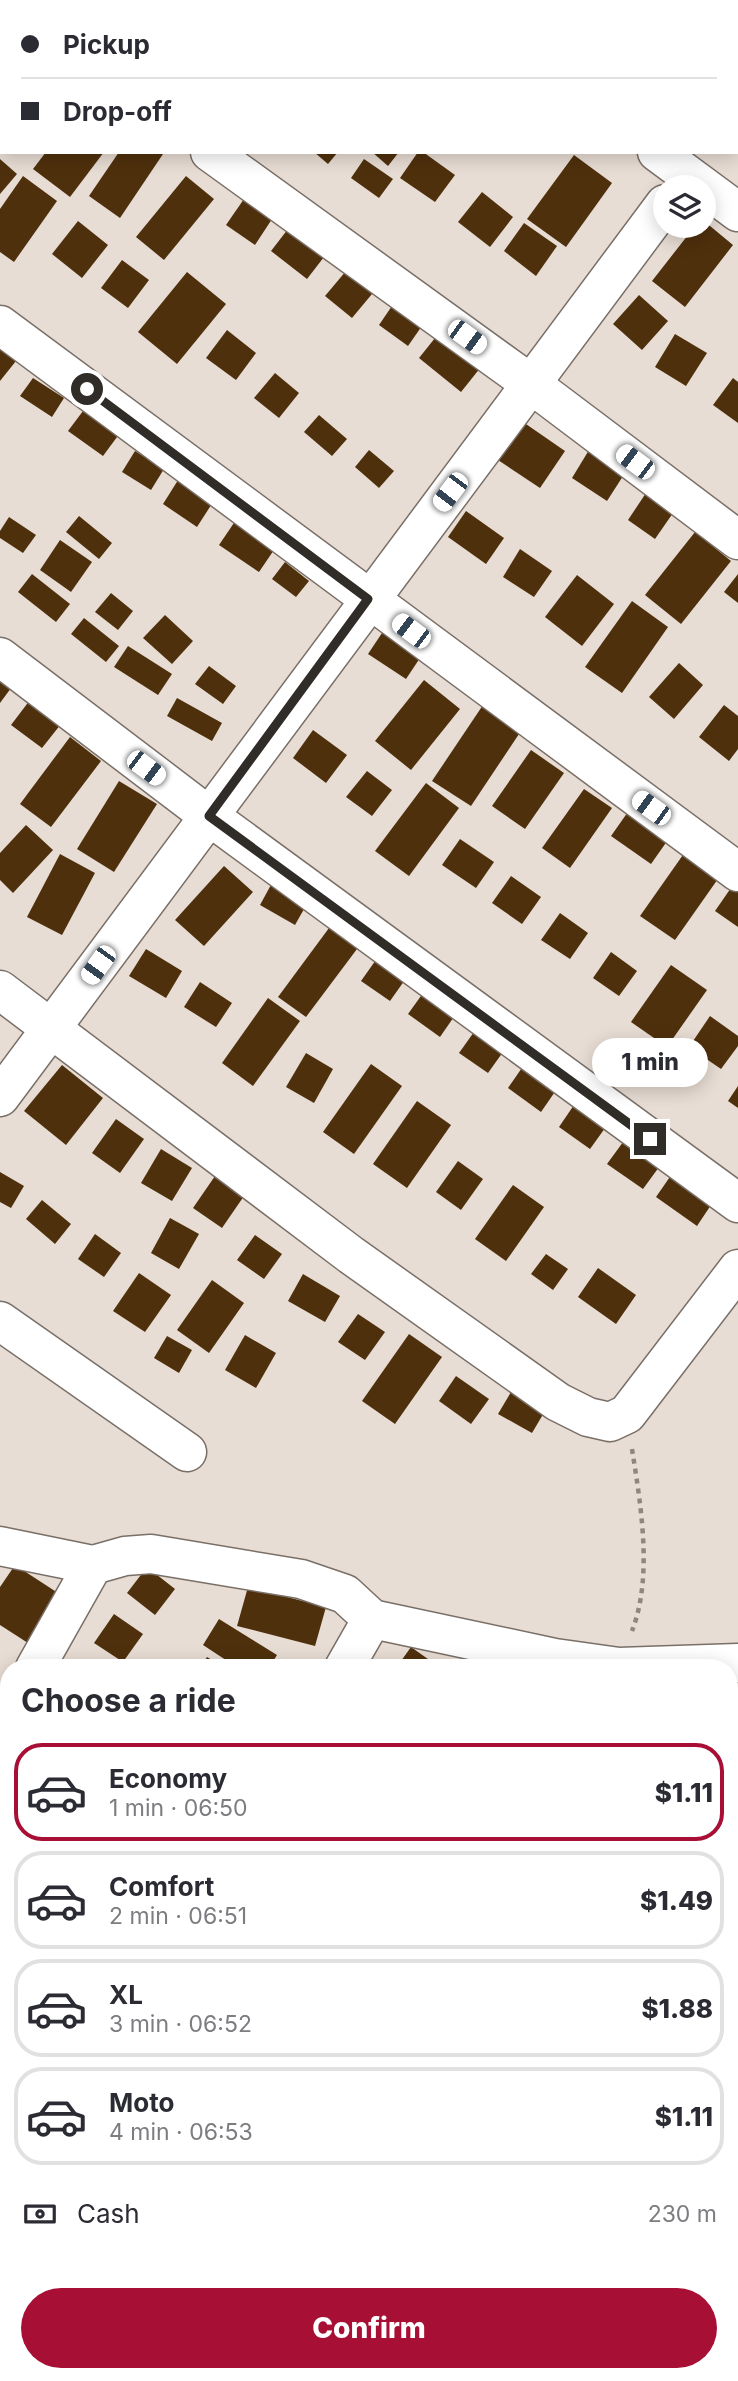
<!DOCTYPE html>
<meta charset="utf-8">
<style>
body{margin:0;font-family:Inter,sans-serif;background:#f7f7f7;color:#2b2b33;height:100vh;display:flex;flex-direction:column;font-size:26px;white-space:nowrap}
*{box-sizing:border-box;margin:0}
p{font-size:23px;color:#7c7c81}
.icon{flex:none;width:38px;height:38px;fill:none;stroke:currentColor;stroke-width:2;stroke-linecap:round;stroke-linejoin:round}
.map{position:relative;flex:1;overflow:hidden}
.side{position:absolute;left:0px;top:1659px;width:738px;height:723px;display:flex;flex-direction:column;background:#fff;border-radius:28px 28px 0 0;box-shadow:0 4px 18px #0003}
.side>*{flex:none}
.top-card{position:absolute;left:0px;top:0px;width:738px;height:154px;box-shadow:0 4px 18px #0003;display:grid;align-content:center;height:154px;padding:0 21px;background:#fff}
.fabs{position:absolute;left:653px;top:175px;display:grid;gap:14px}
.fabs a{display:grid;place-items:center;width:63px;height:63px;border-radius:50%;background:#fff;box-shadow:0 4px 18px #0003;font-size:35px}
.end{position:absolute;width:32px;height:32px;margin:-16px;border:9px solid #302c28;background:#fff;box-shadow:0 0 0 4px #fff}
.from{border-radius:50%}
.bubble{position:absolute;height:49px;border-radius:24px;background:#fff;box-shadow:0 4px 18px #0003;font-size:23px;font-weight:800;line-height:49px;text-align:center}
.car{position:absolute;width:21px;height:42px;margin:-21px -10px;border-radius:9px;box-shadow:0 0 5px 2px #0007;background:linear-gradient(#fff 24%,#345 0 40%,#fff 0 76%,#345 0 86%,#fff 0)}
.top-card b{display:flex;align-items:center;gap:24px;height:66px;font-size:26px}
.top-card b+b{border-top:2px solid #e1e1e2}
.top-card i{width:18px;height:18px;background:#2b2b33}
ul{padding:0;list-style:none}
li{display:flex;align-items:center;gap:21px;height:98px;margin:0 14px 10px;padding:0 7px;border:4px solid #e1e1e2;border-radius:28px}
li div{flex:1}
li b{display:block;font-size:26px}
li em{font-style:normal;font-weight:800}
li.on{border-color:#a70f34}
li>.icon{width:63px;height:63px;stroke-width:1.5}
h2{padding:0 21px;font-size:32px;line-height:84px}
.pay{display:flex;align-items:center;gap:18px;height:77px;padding:0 21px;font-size:26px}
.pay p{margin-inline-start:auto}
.cta{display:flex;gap:14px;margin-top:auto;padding:14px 21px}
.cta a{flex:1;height:80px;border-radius:42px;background:#a70f34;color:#fff;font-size:28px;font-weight:800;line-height:80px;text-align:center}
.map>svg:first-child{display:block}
.building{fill:#4f300c}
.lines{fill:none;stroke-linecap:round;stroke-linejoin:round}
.minor-casing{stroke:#796f67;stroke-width:41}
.path{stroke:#8e867f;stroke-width:4.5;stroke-dasharray:5 5;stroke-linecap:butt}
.minor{stroke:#fff;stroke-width:38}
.route{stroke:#302c28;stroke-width:9}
</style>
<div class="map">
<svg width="738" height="2381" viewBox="0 0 738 2381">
<rect width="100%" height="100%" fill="#e8ddd4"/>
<!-- building -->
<g class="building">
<polygon points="46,152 104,152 70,197 33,169"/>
<polygon points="119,152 163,154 120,218 89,196"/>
<polygon points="314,152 338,152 328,164"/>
<polygon points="372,152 399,152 388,166"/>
<polygon points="418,152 423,152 455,175 435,202 400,178"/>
<polygon points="574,155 612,183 566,247 527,219"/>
<polygon points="0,159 17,174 0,194"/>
<polygon points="364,159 393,179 379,198 351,178"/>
<polygon points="23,176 57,201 14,262 0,252 0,209"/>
<polygon points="186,176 214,199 164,260 136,237"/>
<polygon points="482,192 513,217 490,247 458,222"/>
<polygon points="246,196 274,216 255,245 226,225"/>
<polygon points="78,221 108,245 82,278 52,254"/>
<polygon points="704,221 733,245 685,307 652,281 695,226 704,226"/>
<polygon points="524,223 557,246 536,276 504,251"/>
<polygon points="288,229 324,257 307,279 271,251"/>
<polygon points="122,260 149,280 128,308 101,288"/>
<polygon points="346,271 372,294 352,318 325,296"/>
<polygon points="187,272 226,304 177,364 138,332"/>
<polygon points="639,295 668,321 642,350 613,324"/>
<polygon points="394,303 424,323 408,346 379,325"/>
<polygon points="227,330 256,353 236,380 206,358"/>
<polygon points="439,333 481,367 461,392 419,358"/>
<polygon points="675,334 707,353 686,386 655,367"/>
<polygon points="0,348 16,361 0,381"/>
<polygon points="275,373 299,393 279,418 254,398"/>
<polygon points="33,378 64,398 52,417 20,396"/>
<polygon points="733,378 738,382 738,423 713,405"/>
<polygon points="86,407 120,433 103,456 68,431"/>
<polygon points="319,415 347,439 332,456 304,432"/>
<polygon points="523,422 565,451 540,488 498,460"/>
<polygon points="369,450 394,471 379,488 355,467"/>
<polygon points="589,450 625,473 607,501 572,478"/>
<polygon points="135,451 164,469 151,490 122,472"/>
<polygon points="180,477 215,499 197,527 163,504"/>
<polygon points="646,493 673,513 655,539 628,520"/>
<polygon points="466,511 504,538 486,564 448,537"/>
<polygon points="79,516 112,543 99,559 66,532"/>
<polygon points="9,517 36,535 23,553 0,538 0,531"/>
<polygon points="238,517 278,544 259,572 219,545"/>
<polygon points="695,532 731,561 681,624 645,595"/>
<polygon points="60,540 92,562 71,592 40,570"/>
<polygon points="520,549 552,571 534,597 503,577"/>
<polygon points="285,562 309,581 296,597 272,579"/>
<polygon points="32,574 70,604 56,622 18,592"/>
<polygon points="738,574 738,603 724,592"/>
<polygon points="577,575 614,604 582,646 545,617"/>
<polygon points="111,593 133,611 118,630 95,612"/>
<polygon points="632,601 668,627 622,693 585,667"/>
<polygon points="165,615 193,641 172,664 143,638"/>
<polygon points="84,618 119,646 106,662 71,634"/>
<polygon points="384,630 422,655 406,679 368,654"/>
<polygon points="128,646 172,674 158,695 114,667"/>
<polygon points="679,663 703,685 674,719 649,697"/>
<polygon points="209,666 236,686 223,704 195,684"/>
<polygon points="0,674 14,684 0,703"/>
<polygon points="424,680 460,709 411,770 375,741"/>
<polygon points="177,698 222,723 212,741 167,716"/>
<polygon points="30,700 61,724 42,748 11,725"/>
<polygon points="483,705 521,731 471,806 432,781"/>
<polygon points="724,705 738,716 738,749 729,761 699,737"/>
<polygon points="313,730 347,755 326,783 293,758"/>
<polygon points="70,737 101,761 51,827 20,804"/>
<polygon points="531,750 564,773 525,829 492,806"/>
<polygon points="367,771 392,790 372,816 346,797"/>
<polygon points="119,781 157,804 114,872 77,849"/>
<polygon points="426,783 459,808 409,876 375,851"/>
<polygon points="584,789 612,808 570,868 542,848"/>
<polygon points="630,809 670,837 651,864 611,836"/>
<polygon points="26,825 53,850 13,893 0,880 0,853"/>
<polygon points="460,839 494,862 476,888 442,865"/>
<polygon points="685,852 720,876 675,940 640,916"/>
<polygon points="60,854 95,873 62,935 27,917"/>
<polygon points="224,866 253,892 204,946 175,920"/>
<polygon points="511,876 541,897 522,924 492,903"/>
<polygon points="272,883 308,902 295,925 260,905"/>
<polygon points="733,885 738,889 738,927 715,911"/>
<polygon points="560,913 588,933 570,959 541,940"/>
<polygon points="329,928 357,949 306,1017 278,997"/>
<polygon points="146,949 182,971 166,998 129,976"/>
<polygon points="611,952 637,971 619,996 593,978"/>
<polygon points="378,957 407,977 390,1001 361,981"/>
<polygon points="671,965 707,990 667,1047 631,1022"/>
<polygon points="200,982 232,1003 216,1027 184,1007"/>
<polygon points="426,989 458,1011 440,1037 408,1014"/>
<polygon points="268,998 300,1021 253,1086 222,1063"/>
<polygon points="710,1016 738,1036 738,1046 721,1069 689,1047"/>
<polygon points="479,1025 508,1045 488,1073 459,1053"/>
<polygon points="306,1053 333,1069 314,1103 286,1087"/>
<polygon points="526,1062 559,1086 541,1112 508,1088"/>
<polygon points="371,1064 402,1086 354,1154 323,1132"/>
<polygon points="62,1065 103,1098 66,1145 24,1111"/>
<polygon points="738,1086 738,1108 728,1101"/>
<polygon points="417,1101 451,1125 407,1188 373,1164"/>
<polygon points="576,1102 608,1124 590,1149 559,1127"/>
<polygon points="116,1119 144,1139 120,1173 92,1153"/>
<polygon points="626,1138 662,1163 643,1189 607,1164"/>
<polygon points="161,1149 192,1168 172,1201 141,1183"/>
<polygon points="458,1161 483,1179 461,1210 436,1192"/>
<polygon points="674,1171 715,1199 697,1226 656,1197"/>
<polygon points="0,1172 24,1186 11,1208 0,1202"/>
<polygon points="215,1176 244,1196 222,1228 193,1208"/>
<polygon points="513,1185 544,1207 506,1261 475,1239"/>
<polygon points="42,1200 71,1224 55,1244 26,1219"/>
<polygon points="170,1218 199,1234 179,1269 151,1253"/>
<polygon points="95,1234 121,1253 104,1277 78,1259"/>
<polygon points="255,1235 282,1254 264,1279 237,1260"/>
<polygon points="546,1254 568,1269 553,1290 531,1274"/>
<polygon points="598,1268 636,1295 616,1324 578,1297"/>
<polygon points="139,1273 171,1295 145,1332 113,1311"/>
<polygon points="303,1274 340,1296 325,1322 288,1301"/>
<polygon points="212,1280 244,1303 209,1353 177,1330"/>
<polygon points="358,1314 385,1332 365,1360 338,1342"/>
<polygon points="409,1334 442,1357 395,1424 362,1401"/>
<polygon points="245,1335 276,1353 256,1388 225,1370"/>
<polygon points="167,1336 192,1350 179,1373 154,1358"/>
<polygon points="456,1376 489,1399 471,1424 439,1401"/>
<polygon points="511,1392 545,1411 532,1433 498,1414"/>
<polygon points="15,1565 61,1595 28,1643 0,1625 0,1587"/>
<polygon points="147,1567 175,1589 155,1615 127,1593"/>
<polygon points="248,1587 326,1607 315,1646 237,1626"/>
<polygon points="114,1614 143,1634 123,1662 94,1643"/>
<polygon points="219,1619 277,1655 269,1668 238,1668 203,1645"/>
<polygon points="411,1647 435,1664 432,1668 396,1668"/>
<polygon points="207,1657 225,1668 200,1668"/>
<polygon points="735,1776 738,1778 738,1825 730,1820 730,1786"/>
<polygon points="9,1777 9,1817 0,1810 0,1787"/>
<polygon points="0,1836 9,1842 9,1861 0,1874"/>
<polygon points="730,1842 738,1848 738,1892 730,1887"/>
<polygon points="6,2049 9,2051 9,2094 0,2088 0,2058"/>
<polygon points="730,2216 738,2221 738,2244 733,2253 730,2252"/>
<polygon points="3,2344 9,2349 9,2373 18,2373 12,2381 0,2381 0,2348"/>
<polygon points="738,2359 738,2378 730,2372"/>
<polygon points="118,2373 160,2373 155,2381 126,2381"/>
<polygon points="272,2373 305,2373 317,2381 266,2381"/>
<polygon points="405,2373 431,2373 443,2381 399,2381"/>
<polygon points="596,2373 630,2373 624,2381 606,2381"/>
</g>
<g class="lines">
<!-- minor casing -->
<g class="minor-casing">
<g id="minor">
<polyline points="456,0 458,2"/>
<polyline points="28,2 30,0"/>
<polyline points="0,31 2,29"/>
<polyline points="737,108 738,106"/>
<polyline points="210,152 531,384 738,540"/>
<polyline points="657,152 738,212"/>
<polyline points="0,325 738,872"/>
<polyline points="0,657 209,816 738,1203"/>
<polyline points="0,990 351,1255 558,1402 588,1417 610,1422 627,1414 738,1269"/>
<polyline points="0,1097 665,204"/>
<polyline points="0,1321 187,1452"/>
<polyline points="0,1546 93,1565 125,1556 151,1554 301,1579 345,1594 372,1619 555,1658 619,1667 738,1663"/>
<polyline points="35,1668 93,1565"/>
<polyline points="344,1668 372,1619"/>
<polyline points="0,1728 9,1713"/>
<polyline points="730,2059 738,2045"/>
<polyline points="730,2196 738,2200"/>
<polyline points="0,2259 9,2244"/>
<polyline points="230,2381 235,2373"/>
<polyline points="539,2381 544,2373"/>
</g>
</g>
<!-- path -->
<path class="path" d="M632,1449c9,57 21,128 0,182"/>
<!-- minor -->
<use href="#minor" class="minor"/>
</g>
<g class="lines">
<!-- route -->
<polyline class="route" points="87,389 368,599 209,816 650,1139"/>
</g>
</svg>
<div class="fabs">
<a><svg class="icon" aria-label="layers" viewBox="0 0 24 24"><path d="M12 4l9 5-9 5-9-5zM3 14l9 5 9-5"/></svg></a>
</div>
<i class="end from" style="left:87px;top:389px"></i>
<i class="end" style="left:650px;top:1139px"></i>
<div class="bubble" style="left:592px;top:1038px;width:116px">1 min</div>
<i class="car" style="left:467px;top:337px;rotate:126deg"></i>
<i class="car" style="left:635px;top:462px;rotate:307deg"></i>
<i class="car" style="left:450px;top:492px;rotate:217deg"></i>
<i class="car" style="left:411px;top:631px;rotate:307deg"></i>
<i class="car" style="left:146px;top:768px;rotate:127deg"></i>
<i class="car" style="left:651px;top:808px;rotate:306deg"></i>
<i class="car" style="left:98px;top:965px;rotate:216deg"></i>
<div class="top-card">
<b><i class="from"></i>Pickup</b>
<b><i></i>Drop-off</b>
</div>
<section class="side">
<h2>Choose a ride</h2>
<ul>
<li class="on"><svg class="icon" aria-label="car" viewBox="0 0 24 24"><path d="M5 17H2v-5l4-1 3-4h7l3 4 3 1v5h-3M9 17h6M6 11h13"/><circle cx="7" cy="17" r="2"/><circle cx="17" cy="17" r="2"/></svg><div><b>Economy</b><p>1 min · 06:50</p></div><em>$1.11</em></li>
<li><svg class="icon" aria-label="car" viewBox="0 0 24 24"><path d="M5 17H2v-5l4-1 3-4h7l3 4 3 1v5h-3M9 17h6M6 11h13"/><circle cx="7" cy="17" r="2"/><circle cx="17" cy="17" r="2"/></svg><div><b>Comfort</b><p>2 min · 06:51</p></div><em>$1.49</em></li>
<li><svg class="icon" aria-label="car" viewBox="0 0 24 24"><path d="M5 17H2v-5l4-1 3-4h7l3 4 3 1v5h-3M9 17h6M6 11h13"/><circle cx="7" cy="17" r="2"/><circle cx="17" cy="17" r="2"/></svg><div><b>XL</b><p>3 min · 06:52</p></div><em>$1.88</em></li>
<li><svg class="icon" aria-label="car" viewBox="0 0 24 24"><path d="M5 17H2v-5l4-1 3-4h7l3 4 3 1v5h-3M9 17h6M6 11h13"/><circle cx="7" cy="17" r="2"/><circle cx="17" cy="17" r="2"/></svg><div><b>Moto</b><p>4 min · 06:53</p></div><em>$1.11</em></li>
</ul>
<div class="pay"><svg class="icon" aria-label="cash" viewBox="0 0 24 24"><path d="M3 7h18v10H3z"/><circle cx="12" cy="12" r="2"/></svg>Cash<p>230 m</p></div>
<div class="cta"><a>Confirm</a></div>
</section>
</div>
